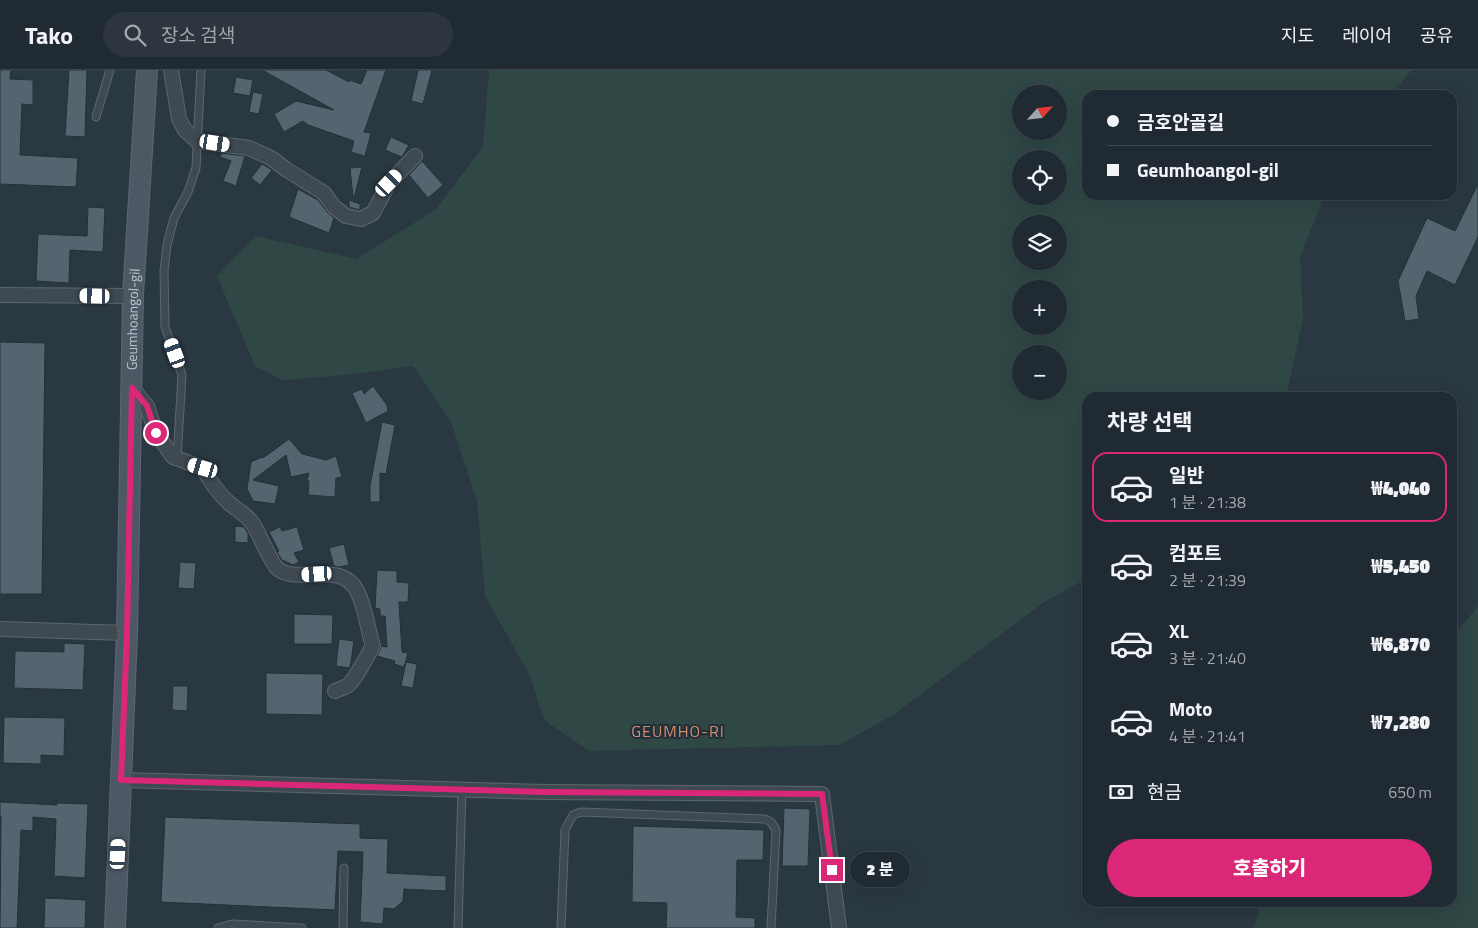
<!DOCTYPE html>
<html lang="ko">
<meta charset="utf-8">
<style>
body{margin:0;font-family:"Titillium Web","Noto Sans KR",sans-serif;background:#2d363e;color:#f1f3f6;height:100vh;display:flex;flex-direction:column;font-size:19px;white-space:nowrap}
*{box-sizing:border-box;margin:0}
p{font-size:16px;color:#a2a7ac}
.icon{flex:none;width:28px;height:28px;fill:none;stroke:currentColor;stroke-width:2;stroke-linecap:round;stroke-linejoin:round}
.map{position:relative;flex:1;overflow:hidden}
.sheet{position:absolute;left:1082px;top:322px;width:375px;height:515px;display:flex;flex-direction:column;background:#202a32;border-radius:15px;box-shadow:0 5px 20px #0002,0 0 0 1px #3d464d}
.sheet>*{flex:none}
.guide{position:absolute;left:1082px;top:20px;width:375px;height:110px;border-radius:15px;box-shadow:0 5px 20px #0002,0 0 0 1px #3d464d;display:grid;align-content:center;height:110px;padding:0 25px;background:#202a32}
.needle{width:32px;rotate:63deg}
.buttons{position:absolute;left:1012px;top:15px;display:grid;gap:10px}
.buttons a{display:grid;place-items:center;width:55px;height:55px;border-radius:50%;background:#202a32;box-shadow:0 5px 20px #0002,0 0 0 1px #3d464d;font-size:25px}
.end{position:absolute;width:22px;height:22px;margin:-11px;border:6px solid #db2777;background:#fff;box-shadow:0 0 0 2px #fff}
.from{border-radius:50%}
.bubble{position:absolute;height:35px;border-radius:18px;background:#202a32;box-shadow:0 5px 20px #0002,0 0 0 1px #3d464d;font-size:16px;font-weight:800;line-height:35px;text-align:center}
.car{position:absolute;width:15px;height:30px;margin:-15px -8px;border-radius:6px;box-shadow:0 0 4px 1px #0007;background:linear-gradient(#fff 24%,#345 0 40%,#fff 0 76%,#345 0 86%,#fff 0)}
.guide b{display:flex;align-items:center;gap:18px;height:48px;font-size:19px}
.guide b+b{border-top:1px solid #3d464d}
.guide i{width:12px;height:12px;background:#f1f3f6}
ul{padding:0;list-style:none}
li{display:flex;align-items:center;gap:15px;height:70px;margin:0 10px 8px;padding:0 15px;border:2px solid transparent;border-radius:15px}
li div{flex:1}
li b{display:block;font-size:19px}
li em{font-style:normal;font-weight:800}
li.selected{border-color:#db2777}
li>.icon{width:45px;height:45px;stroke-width:1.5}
h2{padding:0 25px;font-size:22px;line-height:60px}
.pay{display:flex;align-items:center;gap:12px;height:55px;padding:0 25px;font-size:19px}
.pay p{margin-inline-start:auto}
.cta{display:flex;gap:10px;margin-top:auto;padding:10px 25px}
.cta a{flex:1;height:58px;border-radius:30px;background:#db2777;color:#fff;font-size:20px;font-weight:800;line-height:58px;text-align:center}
header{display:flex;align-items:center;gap:30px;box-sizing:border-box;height:70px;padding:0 25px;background:#202a32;border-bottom:1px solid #3d464d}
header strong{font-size:24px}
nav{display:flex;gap:28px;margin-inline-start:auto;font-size:18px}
.search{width:350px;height:45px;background:#2d363e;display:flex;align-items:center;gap:12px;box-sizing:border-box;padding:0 18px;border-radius:28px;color:#a2a7ac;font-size:19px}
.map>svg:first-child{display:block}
.green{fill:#2f4745;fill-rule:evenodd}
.building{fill:#55656f;stroke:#24303a}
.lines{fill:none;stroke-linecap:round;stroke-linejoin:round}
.lane-casing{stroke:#5c6770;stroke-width:9}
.street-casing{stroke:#5c6770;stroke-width:16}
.secondary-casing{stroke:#5c6770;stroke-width:22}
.lane{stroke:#3e4952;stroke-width:7}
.street{stroke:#3e4952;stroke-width:14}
.secondary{stroke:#4c5965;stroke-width:20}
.route{stroke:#db2777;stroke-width:6}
.labels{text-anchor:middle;stroke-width:4;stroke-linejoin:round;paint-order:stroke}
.street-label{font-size:14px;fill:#bbc4cc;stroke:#222e38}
.quarter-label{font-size:16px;letter-spacing:1px;fill:#d08d72;stroke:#222e38}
</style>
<header>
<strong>Tako</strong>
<div class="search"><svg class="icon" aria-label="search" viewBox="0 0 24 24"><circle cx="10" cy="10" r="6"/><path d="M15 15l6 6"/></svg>장소 검색</div>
<nav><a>지도</a><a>레이어</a><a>공유</a></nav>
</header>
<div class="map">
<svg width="1478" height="858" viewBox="0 0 1478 858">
<rect width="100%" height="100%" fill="#2a3842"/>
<!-- green -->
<g class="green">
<path d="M489,0h923l-22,25h-302v100h237l-25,62 3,62 -17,78 -198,1 -1,180 -44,25 -150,112 -54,30 -250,6 -45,-31 -14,-44 -45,-80 -8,-95 -26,-79 -38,-56 -67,9 -63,5 -28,-14 -38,-90 39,-40 100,23 79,-49 48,-63zM1021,24h38v37h-38zM1021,89h38v37h-38zM1021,154h38v37h-38zM1021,219h38v37h-38zM1021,284h38v37h-38z"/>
<polygon points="1478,536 1478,858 1254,858 1261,833 1452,832 1453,567"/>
</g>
<!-- building -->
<g class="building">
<polygon points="0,0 11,0 10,9 33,10 33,35 22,34 20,85 78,88 76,117 0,114"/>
<polygon points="69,0 87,0 85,67 65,66"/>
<polygon points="262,0 326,0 349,12 350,10 361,14 367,0 386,0 364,62 371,63 365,86 351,82 354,71 308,55 303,51 284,62 274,44 296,31 334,40"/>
<polygon points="418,0 432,0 423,34 411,31"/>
<polygon points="236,7 253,10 250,26 233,23"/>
<polygon points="253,22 263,24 259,44 249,42"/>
<polygon points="391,67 409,75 402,87 385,80"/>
<polygon points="221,83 245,86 236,116 223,111 231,91 220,87"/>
<polygon points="422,91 443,115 428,128 409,105"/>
<polygon points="262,94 272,100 260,115 251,108"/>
<polygon points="362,97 354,128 353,127 350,98"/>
<polygon points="1478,114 1478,167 1455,215 1427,201 1416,226 1419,249 1405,251 1398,211 1427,148 1455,161"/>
<polygon points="298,119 318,130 327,142 334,148 329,163 289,147"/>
<polygon points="349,130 360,134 360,140 349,137"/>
<polygon points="88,137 105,138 103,182 70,180 69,213 36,211 38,164 87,166"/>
<polygon points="0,272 45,273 42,524 0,524"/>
<polygon points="373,316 387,335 388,341 366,353 352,323 362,319 364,324"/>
<polygon points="382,352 395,355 386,404 380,403 380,432 370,432 370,416"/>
<polygon points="289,369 302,384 326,390 336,386 342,407 336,408 335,427 308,425 309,411 307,410 309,403 291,407 286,385 253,410 279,416 275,434 253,431 247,419 251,392 262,387 263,388"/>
<polygon points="235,456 244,457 248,463 248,473 235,472"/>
<polygon points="280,457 282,461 297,457 304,480 294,483 299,492 293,495 282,490 277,482 279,481 269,462"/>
<polygon points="344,474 349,495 339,497 334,496 329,478"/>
<polygon points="180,492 196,493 194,519 178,518"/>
<polygon points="377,500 397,501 397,512 409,513 408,532 399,532 402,582 408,583 404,597 394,594 395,591 377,586 382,576 387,577 385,546 380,546 380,539 375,538"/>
<polygon points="294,544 333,545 332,574 294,574"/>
<polygon points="339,569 354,571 350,598 336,596"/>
<polygon points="64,573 85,574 83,620 14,618 15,581 64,582"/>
<polygon points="406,592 417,594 413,618 401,616"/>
<polygon points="266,603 323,604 322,645 266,644"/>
<polygon points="173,616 188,616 187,641 172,640"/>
<polygon points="4,647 65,648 64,686 41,685 41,694 3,693"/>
<polygon points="0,732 57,735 57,733 88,734 85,808 54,806 56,749 33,747 33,761 21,760 17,858 0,858 1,746 0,746"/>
<polygon points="784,738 810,739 808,796 782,796"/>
<polygon points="165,747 360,754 360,768 388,769 387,803 446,806 446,821 404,819 403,831 394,839 384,838 383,854 360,852 363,782 338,781 335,840 161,832"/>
<polygon points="633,756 764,760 763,790 737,790 736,847 755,848 755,858 666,858 667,833 632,832"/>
<polygon points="45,828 86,830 85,858 44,858"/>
</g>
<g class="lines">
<!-- lane casing -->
<g class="lane-casing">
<g id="lane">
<polyline points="96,47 110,0"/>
<polyline points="177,389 182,305 165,257 164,201 167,175 174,148 188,122 196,98 201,0"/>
<polyline points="218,858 232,854 302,858"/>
<polyline points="343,858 344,798"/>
<polyline points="458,858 462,719"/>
<polyline points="561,858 565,760 573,745 581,742 765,749 771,752 776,760 771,858"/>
</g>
</g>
<!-- street casing -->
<g class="street-casing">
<g id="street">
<polyline points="171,0 179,49 185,60 197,71 249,78 271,88 287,100 324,123 334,137 346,146 361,149 373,143 389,113 415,86"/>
<polyline points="0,225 133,226"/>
<path d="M132,318l15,18 9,27 17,24 30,11c7,14 15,25 27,36 8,6 18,12 23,20 6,9 18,39 24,44 19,18 64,-9 80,23 9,17 10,37 16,55 -6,10 -18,35 -26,40 -3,2 -8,3 -12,5"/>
<polyline points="0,559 127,563"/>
<polyline points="121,710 546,722 822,724 839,858"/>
</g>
</g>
<!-- secondary casing -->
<g class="secondary-casing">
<g id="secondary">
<path id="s1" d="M115,858l12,-295 6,-337 14,-226"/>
</g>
</g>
<!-- lane -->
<use href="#lane" class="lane"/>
<!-- street -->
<use href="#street" class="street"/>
<!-- secondary -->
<use href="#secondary" class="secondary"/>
</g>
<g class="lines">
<!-- route -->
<polyline class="route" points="156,363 147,336 132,318 127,563 121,710 546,722 822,724 832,800"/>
</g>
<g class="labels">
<!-- street labels -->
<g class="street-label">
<text dy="5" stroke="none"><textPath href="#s1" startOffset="609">Geumhoangol-gil</textPath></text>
</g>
<!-- quarter labels -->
<g class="quarter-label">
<text x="678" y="667">GEUMHO-RI</text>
</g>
</g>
</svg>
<div class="buttons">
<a><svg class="needle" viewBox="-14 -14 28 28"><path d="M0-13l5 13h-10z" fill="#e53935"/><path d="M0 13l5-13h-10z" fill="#a2a7ac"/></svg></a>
<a><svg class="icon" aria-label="locate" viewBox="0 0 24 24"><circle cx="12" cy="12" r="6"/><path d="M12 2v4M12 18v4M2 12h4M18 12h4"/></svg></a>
<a><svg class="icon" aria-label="layers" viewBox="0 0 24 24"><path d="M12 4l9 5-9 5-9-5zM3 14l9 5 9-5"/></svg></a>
<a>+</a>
<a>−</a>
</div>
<i class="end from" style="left:156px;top:363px"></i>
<i class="end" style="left:832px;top:800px"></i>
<div class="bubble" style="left:850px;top:782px;width:60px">2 분</div>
<i class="car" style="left:215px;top:73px;rotate:99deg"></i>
<i class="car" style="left:389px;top:113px;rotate:44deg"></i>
<i class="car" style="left:95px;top:226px;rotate:271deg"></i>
<i class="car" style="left:175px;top:283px;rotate:340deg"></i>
<i class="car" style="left:203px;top:398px;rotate:286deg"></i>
<i class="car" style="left:317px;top:504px;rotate:267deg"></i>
<i class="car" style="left:118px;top:784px;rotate:3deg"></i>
<div class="guide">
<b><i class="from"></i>금호안골길</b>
<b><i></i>Geumhoangol-gil</b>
</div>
<section class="sheet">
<h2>차량 선택</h2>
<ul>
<li class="selected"><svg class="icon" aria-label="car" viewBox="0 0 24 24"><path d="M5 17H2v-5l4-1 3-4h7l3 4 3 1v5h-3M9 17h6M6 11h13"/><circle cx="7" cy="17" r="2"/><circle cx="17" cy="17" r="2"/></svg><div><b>일반</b><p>1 분 · 21:38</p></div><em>₩4,040</em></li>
<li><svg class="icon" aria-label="car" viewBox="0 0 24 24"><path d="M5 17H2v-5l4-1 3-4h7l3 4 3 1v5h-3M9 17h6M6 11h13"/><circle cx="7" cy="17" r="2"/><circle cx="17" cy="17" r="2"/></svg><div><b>컴포트</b><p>2 분 · 21:39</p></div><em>₩5,450</em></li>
<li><svg class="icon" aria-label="car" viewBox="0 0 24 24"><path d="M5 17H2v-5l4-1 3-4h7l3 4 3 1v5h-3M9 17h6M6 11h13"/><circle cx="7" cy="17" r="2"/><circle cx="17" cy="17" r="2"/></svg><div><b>XL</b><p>3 분 · 21:40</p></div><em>₩6,870</em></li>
<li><svg class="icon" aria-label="car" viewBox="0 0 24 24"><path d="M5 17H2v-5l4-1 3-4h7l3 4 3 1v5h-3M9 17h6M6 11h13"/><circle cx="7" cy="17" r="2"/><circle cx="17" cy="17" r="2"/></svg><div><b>Moto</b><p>4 분 · 21:41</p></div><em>₩7,280</em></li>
</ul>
<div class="pay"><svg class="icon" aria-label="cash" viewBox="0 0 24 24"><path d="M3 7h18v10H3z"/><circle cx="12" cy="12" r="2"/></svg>현금<p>650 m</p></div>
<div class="cta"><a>호출하기</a></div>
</section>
</div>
